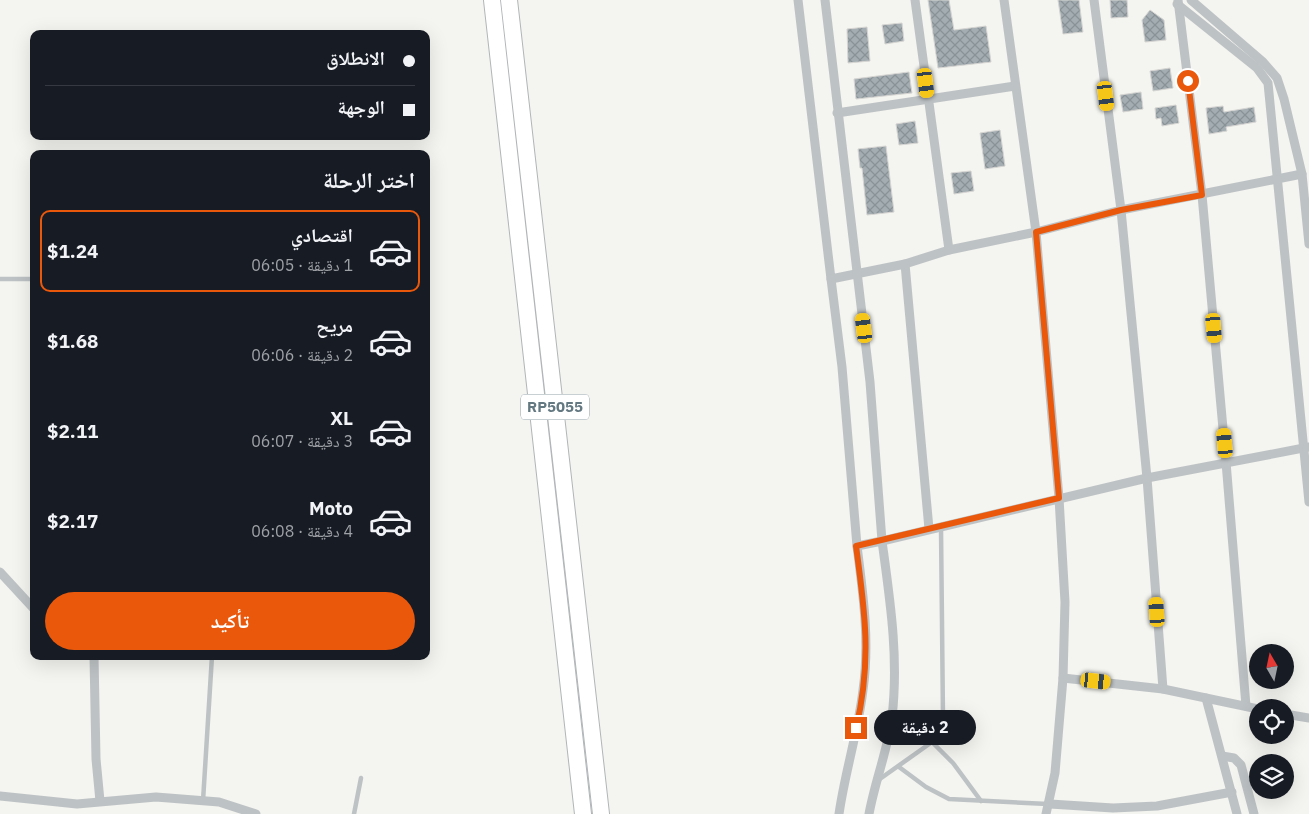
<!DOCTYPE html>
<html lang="ar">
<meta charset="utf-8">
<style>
body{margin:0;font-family:"IBM Plex Sans","Noto Naskh Arabic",sans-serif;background:#20242c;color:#f1f3f6;direction:rtl;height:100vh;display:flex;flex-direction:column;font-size:19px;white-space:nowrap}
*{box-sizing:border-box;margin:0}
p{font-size:16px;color:#9ea1a6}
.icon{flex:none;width:28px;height:28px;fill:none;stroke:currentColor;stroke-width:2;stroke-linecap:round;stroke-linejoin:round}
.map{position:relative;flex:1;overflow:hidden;direction:ltr}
.sheet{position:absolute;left:30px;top:150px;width:400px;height:510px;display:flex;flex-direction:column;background:#171b24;border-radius:10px;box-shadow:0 5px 20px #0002;direction:rtl}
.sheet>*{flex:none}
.hud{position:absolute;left:30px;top:30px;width:400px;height:110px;border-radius:10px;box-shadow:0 5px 20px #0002;direction:rtl;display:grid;align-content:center;height:110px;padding:0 15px;background:#171b24}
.needle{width:32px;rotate:351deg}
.buttons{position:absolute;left:1249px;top:644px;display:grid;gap:10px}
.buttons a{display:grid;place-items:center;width:45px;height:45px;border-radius:50%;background:#171b24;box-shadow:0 5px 20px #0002;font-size:25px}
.end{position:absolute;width:22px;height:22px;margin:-11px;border:6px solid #ea580c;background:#fff;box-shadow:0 0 0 2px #fff}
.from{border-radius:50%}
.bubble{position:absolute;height:35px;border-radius:18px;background:#171b24;box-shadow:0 5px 20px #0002;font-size:16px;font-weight:800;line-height:35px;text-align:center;direction:rtl}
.car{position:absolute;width:15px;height:30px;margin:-15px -8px;border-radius:6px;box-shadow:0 0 4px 1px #0007;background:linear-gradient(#f5c518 24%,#345 0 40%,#f5c518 0 76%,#345 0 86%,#f5c518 0)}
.hud b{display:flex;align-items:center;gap:18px;height:48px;font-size:19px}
.hud b+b{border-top:1px solid #363941}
.hud i{width:12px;height:12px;background:#f1f3f6}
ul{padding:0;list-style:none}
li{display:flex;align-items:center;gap:15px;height:82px;margin:0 10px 8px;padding:0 5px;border:2px solid transparent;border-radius:10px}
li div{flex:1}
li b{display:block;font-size:19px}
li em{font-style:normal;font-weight:800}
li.on{border-color:#ea580c}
li>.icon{width:45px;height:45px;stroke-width:1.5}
h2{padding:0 15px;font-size:22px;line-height:60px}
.action{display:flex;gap:10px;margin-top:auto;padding:10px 15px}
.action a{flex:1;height:58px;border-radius:30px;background:#ea580c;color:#fff;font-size:20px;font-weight:800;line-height:58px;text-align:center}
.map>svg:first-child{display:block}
.building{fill:url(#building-cross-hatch);stroke:#d6d5d3}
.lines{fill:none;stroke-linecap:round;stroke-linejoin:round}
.highway-casing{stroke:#b0b5b7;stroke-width:18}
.lane{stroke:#bdc2c4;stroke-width:4.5}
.street{stroke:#bdc2c4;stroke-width:9}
.highway{stroke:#fff;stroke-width:16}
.route{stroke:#ea580c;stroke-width:6}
.labels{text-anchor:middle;stroke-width:5;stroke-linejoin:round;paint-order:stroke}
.shield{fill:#fff;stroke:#92a0a7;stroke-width:1}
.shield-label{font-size:15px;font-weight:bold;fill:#637881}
</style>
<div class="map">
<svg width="1309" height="814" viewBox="0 0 1309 814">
<defs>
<pattern id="building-cross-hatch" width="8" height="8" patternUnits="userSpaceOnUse" patternTransform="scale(1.25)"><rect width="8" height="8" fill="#a4aeb2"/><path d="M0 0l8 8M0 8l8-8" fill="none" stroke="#899296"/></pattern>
</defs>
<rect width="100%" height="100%" fill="#f4f4f0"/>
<!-- building -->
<g class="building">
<polygon points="928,0 949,0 954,30 986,26 991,62 938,68"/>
<polygon points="1058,0 1079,0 1083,32 1063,34"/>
<polygon points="1110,0 1127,0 1128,17 1111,18"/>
<polygon points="1150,10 1164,20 1166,40 1145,42 1142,20"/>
<polygon points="902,23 904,41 885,44 882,25"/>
<polygon points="867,27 870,61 848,63 847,29"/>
<polygon points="1170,68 1173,88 1153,91 1150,71"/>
<polygon points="909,72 912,93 856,99 854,79"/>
<polygon points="1141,92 1143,109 1123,112 1120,95"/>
<polygon points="1176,105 1179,123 1162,126 1161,118 1156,119 1155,108"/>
<polygon points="1223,106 1224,112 1254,107 1256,122 1226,127 1227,131 1209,134 1206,108"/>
<polygon points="915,121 918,143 899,145 896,124"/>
<polygon points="1000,130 1005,166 985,169 980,133"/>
<polygon points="886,146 894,212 867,215 862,168 860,168 858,149"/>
<polygon points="971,171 974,191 954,194 951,173"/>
</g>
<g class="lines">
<!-- highway casing -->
<g class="highway-casing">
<g id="highway">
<polyline points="492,0 583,814"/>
<polyline points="509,0 601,814"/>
</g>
</g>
<!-- lane -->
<g class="lane">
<polyline points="0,279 34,279"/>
<polyline points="932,742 953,763 981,801"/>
<polyline points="899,767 926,787 949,799 1048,804"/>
<polyline points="877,781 932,742 937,735 943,719 941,528"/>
<polyline points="203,801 212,656"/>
<polyline points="354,814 361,778"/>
</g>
<!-- street -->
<g class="street">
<polyline points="798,0 831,279 905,264 949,250 1036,232 1121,210 1302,174"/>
<polyline points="825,0 870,382 882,541 1147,478 1309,447"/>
<polyline points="915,0 949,250"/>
<polyline points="1004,0 1036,232 1059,498 1065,602 1063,678 1055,773 1046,814"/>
<polyline points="1094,0 1121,210 1147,478 1163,689"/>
<polyline points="1178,0 1202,195 1226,462 1246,706"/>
<polyline points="1191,0 1263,62 1277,78 1284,99 1302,174 1309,244"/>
<polyline points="1177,4 1257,68 1268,83 1309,502"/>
<polyline points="837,113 1015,86"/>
<polyline points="905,264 929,529"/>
<polyline points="831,279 842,367 857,546"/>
<polyline points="0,572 34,609"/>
<polyline points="94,656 96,759 100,801"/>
<polyline points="1063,678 1163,689 1258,709"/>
<polyline points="1206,698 1237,814"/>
<polyline points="1285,714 1309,718"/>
<polyline points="1222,756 1234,758 1241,765 1254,814"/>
<polyline points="0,796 77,804 156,797 219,802 256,814"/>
<polyline points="1050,804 1113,808 1157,806 1232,792"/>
<path d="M839,814c6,-42 19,-82 24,-124 7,-49 0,-96 -6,-144l25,-5c8,59 17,117 10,176 -4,32 -17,64 -23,97"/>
</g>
<!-- highway -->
<use href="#highway" class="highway"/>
</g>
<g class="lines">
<!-- route -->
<path class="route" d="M856,728c16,-66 9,-117 0,-182l203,-48 -23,-266 85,-22 81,-15 -14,-114"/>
</g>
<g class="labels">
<!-- shield labels -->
<rect class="shield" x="521" y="394.5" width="68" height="25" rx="4"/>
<g class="shield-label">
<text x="555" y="412">RP5055</text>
</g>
</g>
</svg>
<div class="buttons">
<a><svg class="needle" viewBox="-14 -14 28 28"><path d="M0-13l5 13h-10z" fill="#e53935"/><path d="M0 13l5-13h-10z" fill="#9ea1a6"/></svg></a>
<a><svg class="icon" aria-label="locate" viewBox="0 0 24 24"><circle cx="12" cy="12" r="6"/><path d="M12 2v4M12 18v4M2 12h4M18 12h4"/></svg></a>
<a><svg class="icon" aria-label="layers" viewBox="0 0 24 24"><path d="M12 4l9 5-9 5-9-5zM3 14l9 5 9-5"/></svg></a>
</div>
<i class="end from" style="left:1188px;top:81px"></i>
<i class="end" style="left:856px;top:728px"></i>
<div class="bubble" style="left:874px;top:710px;width:102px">2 دقيقة</div>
<i class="car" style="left:926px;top:83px;rotate:173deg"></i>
<i class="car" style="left:1106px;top:96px;rotate:173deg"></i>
<i class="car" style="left:864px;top:328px;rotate:353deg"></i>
<i class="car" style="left:1214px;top:328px;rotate:175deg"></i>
<i class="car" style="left:1225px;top:443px;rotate:355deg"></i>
<i class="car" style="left:1157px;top:612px;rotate:356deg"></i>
<i class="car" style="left:1096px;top:681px;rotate:96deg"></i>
<div class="hud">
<b><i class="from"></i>الانطلاق</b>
<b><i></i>الوجهة</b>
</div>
<section class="sheet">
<h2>اختر الرحلة</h2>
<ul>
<li class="on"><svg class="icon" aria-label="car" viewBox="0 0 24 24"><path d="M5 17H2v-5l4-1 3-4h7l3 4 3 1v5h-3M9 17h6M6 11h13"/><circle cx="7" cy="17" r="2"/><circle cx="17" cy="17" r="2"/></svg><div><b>اقتصادي</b><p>1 دقيقة · 06:05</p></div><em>$1.24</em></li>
<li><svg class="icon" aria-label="car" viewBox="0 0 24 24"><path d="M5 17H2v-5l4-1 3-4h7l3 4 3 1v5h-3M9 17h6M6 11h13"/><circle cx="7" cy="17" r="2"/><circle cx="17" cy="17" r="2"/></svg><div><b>مريح</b><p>2 دقيقة · 06:06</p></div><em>$1.68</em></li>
<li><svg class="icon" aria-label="car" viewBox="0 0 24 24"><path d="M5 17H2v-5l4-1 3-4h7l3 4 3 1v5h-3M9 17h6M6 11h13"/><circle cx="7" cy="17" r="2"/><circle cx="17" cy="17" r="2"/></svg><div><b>XL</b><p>3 دقيقة · 06:07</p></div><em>$2.11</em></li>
<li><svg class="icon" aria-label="car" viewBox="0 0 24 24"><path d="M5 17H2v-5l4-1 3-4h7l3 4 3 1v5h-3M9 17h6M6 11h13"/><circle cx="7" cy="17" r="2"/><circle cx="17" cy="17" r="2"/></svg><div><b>Moto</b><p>4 دقيقة · 06:08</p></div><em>$2.17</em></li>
</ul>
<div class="action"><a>تأكيد</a></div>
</section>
</div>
